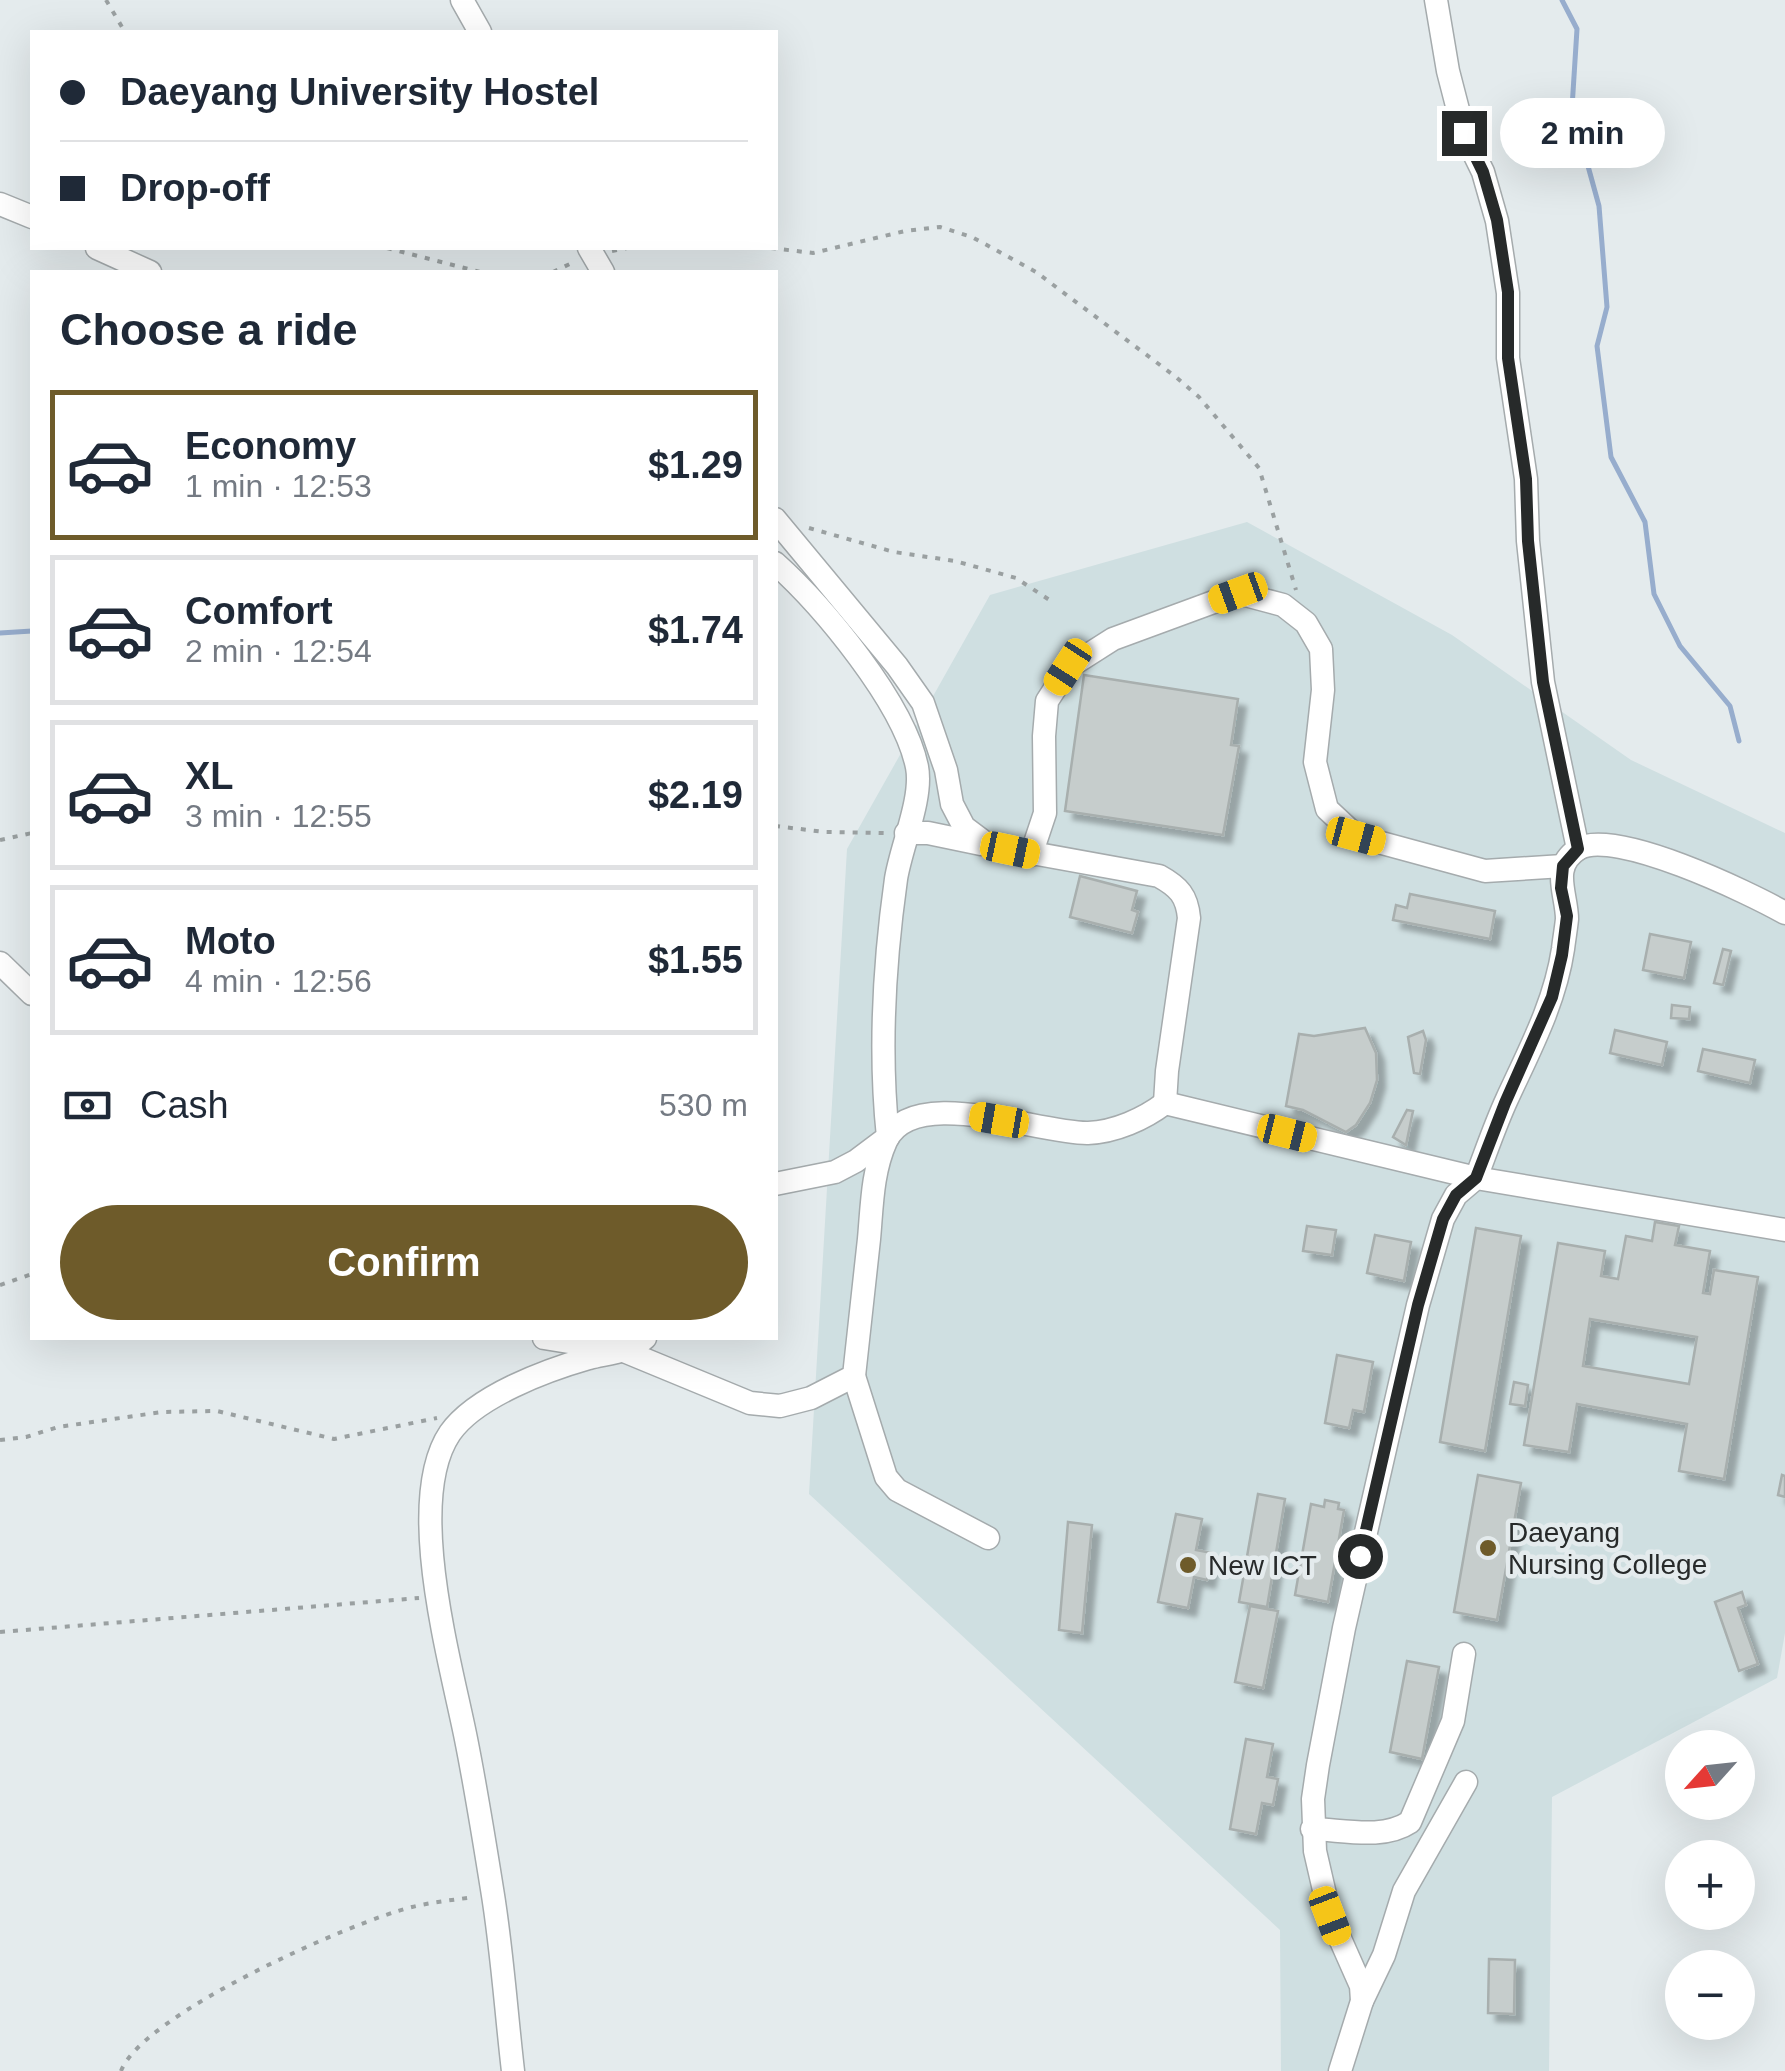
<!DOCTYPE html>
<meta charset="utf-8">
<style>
body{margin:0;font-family:Helvetica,sans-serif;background:#f2f2f3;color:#1f2937;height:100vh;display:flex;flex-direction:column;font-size:38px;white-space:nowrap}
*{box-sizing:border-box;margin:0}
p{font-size:32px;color:#747a83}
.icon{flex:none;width:55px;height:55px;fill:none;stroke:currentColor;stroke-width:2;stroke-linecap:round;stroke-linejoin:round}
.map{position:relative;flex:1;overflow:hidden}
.side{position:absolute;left:30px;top:270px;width:748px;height:1070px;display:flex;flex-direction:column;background:#fff;border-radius:0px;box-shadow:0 10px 40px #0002}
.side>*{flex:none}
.hud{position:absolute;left:30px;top:30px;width:748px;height:220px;border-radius:0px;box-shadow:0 10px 40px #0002;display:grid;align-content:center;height:220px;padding:0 30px;background:#fff}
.needle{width:65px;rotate:243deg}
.buttons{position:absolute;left:1665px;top:1730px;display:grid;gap:20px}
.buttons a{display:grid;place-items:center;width:90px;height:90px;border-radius:50%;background:#fff;box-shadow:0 10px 40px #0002;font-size:50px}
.end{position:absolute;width:45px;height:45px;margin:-22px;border:12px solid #272a2a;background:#fff;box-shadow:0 0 0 5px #fff}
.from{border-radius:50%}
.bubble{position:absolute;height:70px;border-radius:35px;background:#fff;box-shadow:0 10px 40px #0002;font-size:32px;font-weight:800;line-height:70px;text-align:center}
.car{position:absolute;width:30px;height:60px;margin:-30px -15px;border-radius:12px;box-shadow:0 0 8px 2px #0007;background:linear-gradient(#f5c518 24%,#345 0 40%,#f5c518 0 76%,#345 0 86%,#f5c518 0)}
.hud b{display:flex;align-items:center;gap:35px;height:95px;font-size:38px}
.hud b+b{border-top:2px solid #e0e1e3}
.hud i{width:25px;height:25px;background:#1f2937}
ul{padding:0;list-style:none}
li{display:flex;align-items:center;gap:30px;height:150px;margin:0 20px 15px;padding:0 10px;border:5px solid #e0e1e3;border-radius:0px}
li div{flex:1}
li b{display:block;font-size:38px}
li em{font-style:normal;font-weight:800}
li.selected{border-color:#6e5b2a}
li>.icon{width:90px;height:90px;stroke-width:1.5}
h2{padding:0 30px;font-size:45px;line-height:120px}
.pay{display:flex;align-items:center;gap:25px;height:110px;padding:0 30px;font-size:38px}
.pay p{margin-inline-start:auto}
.cta{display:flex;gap:20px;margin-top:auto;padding:20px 30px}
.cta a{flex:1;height:115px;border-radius:60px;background:#6e5b2a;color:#fff;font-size:40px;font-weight:800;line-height:115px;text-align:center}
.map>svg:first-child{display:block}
.built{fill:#cfdfe1}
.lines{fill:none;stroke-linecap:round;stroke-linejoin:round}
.stream{stroke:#97adcd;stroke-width:5}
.building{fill:#c6cdcc;stroke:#a8afae;stroke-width:2.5;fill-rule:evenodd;filter:url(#shadow)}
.minor-casing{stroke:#a5abad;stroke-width:25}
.path{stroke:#9aa0a1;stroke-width:4;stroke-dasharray:5 8;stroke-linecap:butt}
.minor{stroke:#fff;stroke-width:22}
.route{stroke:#272a2a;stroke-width:12}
.poi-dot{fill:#6e5b2a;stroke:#e4ebed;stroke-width:4}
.labels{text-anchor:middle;stroke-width:9;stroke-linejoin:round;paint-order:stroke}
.poi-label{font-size:28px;fill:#272a2a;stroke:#e4ebed;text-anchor:start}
</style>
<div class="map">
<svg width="1785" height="2071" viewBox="0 0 1785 2071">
<defs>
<filter id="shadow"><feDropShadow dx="8" dy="8" stdDeviation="2.5" flood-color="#0004"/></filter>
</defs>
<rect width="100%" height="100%" fill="#e4ebed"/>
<!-- built -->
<polygon class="built" points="1247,522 1452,635 1631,760 1785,833 1785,1633 1777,1678 1552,1797 1549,2071 1281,2071 1280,1930 809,1494 847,849 990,595"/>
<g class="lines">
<!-- stream -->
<g class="stream">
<polyline points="1562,0 1577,29 1572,108 1599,206 1607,307 1597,346 1611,457 1645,522 1654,594 1680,646 1730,706 1739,741"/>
<polyline points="0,633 32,631"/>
</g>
</g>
<!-- building -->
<g class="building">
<polygon points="1084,675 1238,699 1231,745 1239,746 1223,835 1065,811"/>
<polygon points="1080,876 1137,891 1132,910 1138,912 1132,933 1070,917"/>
<polygon points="1410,894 1495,911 1490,939 1393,920 1396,905 1407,908"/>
<polygon points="1650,934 1691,942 1684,978 1643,970"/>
<polygon points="1723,949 1731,951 1723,985 1714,983"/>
<polygon points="1672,1005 1690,1007 1689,1019 1671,1018"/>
<polygon points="1365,1028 1376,1053 1377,1080 1370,1103 1356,1125 1346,1132 1303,1110 1286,1106 1299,1034 1314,1036"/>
<polygon points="1615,1030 1667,1042 1662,1065 1610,1053"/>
<polygon points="1423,1031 1426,1040 1420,1074 1414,1073 1408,1037"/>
<polygon points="1703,1049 1755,1060 1750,1083 1698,1071"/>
<polygon points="1407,1110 1413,1111 1406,1145 1393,1137"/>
<path d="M1655,1222l24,4 -4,19 35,6 -7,42 7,1 4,-24 44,7 -34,202 -45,-8 8,-47 -110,-20 -8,48 -45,-7 34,-202 47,8 -4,25 17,3 8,-43 26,5zM1590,1319l107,18 -8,47 -106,-18z"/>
<polygon points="1307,1226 1336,1230 1332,1255 1303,1251"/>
<polygon points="1476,1228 1521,1236 1485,1451 1440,1442"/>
<polygon points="1375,1235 1411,1242 1404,1281 1367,1273"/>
<polygon points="1337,1355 1373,1362 1364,1412 1353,1410 1349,1428 1325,1423"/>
<polygon points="1514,1382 1528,1385 1525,1406 1510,1404"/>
<polygon points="1478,1475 1521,1483 1497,1620 1454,1612"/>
<polygon points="1782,1475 1785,1476 1785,1497 1778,1495"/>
<polygon points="1258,1494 1285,1499 1267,1607 1239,1602"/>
<polygon points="1325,1500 1339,1503 1338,1509 1344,1510 1328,1602 1295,1595 1311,1504 1324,1507"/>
<polygon points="1176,1514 1202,1519 1196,1550 1212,1553 1207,1580 1194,1577 1188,1608 1158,1602"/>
<polygon points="1068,1522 1092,1525 1082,1633 1059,1630"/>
<polygon points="1742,1592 1746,1605 1738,1608 1758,1664 1739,1671 1715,1602"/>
<polygon points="1250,1606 1278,1611 1263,1688 1235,1682"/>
<polygon points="1407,1661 1439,1667 1422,1759 1390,1752"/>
<polygon points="1246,1739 1273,1744 1267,1777 1278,1779 1273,1805 1262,1803 1256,1834 1230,1829"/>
<polygon points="1489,1959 1515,1960 1514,2014 1488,2013"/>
</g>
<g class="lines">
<!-- minor casing -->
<g class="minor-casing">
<g id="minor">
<polyline points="462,0 480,32"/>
<polyline points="1436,0 1448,71 1464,133 1483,172 1497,221 1508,293 1508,358 1526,479 1528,541 1543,682 1578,849"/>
<polyline points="0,204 32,217"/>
<polyline points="97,248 150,272"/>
<polyline points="589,248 603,272"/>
<path d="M775,519l122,147 26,37 23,67 6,34 12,23 24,18 171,31c20,11 28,20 30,42l-22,153 -2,32"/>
<path d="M775,563c48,43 129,140 142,204 6,31 -16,80 -21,112 -12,85 -17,173 -8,258l-32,24 -21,11 -60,12"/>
<polyline points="906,833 928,833 981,844"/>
<polyline points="1031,855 1045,813 1044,736 1047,701 1069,667 1113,639 1238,593 1283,605 1306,623 1321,649 1323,690 1315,762 1327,809 1356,836 1485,871 1563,866"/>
<polyline points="0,963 32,994"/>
<path d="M1165,1103l311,75c10,-26 19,-53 31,-79 22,-48 48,-96 56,-150 1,-9 3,-20 4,-30 0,-25 -17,-52 11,-70 35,-22 172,44 207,64"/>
<path d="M544,1338l80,13 126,52 30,3 31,-8 43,-22c5,-46 10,-91 15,-137 3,-33 3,-67 17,-98 27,-58 152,-7 202,-8 27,-1 56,-14 77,-30"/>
<polyline points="854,1376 886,1477 897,1490 988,1538"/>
<path d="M1312,1829c32,1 71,11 98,-7l43,-101 11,-67"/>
<polyline points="1362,2001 1384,1955 1404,1891 1466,1782"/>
<path d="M513,2071c-7,-60 -11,-122 -21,-182 -8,-50 -16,-100 -26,-150 -15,-76 -62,-238 -16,-306 26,-37 97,-63 139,-75 20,-5 41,-6 56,-20"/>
<polyline points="1340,2071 1362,2001 1361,1986 1330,1916 1315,1851 1313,1799 1318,1765 1344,1628 1418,1305 1443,1219 1456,1195 1476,1178 1785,1230"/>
</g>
</g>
<!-- path -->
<g class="path">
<polyline points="106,0 125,32"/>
<polyline points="387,248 480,272"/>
<polyline points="771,248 813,253 905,231 940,227 972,237 1036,272 1176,377 1199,397 1259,468 1296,590"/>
<polyline points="612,251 627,248"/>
<polyline points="553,272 574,262"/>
<polyline points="809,528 894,552 955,561 1016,578 1051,601"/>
<polyline points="775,826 825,832 885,833"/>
<polyline points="0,840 32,833"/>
<polyline points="0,1285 32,1274"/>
<polyline points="0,1440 26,1437 58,1427 162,1412 217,1411 334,1439 437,1418"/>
<polyline points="0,1632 419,1598"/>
<path d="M121,2071c22,-57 230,-149 291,-164 20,-5 41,-7 62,-10"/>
</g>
<!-- minor -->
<use href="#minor" class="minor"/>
</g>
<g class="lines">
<!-- route -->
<polyline class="route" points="1360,1556 1418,1305 1443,1219 1456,1195 1476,1178 1505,1103 1552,997 1562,955 1567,916 1561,888 1563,866 1578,849 1543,682 1528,541 1526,479 1508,358 1508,292 1497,220 1483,172 1464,133"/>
</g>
<!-- markers -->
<g class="poi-dot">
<circle cx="1488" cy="1548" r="10"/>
<circle cx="1188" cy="1565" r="10"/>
</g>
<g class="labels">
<!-- poi labels -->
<g class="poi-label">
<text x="1508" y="1542">Daeyang<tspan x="1508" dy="32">Nursing College</tspan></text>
<text x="1208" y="1575">New ICT</text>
</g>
</g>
</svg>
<div class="buttons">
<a><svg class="needle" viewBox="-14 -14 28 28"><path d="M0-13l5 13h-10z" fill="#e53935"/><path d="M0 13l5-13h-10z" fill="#747a83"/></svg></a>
<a>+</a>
<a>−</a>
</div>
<i class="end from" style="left:1360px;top:1556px"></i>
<i class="end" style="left:1464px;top:133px"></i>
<div class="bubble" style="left:1500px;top:98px;width:165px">2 min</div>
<i class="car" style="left:1238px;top:593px;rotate:250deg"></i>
<i class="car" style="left:1068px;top:667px;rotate:213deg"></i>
<i class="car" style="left:1356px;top:836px;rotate:105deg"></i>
<i class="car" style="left:1010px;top:850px;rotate:102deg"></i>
<i class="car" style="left:999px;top:1120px;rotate:280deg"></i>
<i class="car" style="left:1287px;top:1133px;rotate:104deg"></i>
<i class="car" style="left:1330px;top:1916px;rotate:159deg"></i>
<div class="hud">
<b><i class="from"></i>Daeyang University Hostel</b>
<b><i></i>Drop-off</b>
</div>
<section class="side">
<h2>Choose a ride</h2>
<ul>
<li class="selected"><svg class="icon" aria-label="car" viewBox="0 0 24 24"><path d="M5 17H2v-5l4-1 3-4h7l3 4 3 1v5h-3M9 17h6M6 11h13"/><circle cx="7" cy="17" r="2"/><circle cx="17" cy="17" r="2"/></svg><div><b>Economy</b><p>1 min · 12:53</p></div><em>$1.29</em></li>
<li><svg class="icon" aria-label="car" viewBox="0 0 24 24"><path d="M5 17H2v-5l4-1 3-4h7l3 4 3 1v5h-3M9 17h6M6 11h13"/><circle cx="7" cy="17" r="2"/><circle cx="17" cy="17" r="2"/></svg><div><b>Comfort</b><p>2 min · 12:54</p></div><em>$1.74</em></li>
<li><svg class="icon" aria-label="car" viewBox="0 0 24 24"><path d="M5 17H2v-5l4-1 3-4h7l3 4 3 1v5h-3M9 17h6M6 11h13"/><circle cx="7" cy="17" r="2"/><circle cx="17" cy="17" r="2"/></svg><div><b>XL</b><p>3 min · 12:55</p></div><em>$2.19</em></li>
<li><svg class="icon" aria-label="car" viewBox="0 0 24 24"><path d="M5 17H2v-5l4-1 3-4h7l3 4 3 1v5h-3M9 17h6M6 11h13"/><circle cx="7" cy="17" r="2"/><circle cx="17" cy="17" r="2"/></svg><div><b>Moto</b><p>4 min · 12:56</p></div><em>$1.55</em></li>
</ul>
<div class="pay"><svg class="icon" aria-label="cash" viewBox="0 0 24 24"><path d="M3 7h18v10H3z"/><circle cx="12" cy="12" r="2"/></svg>Cash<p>530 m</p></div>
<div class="cta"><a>Confirm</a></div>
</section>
</div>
